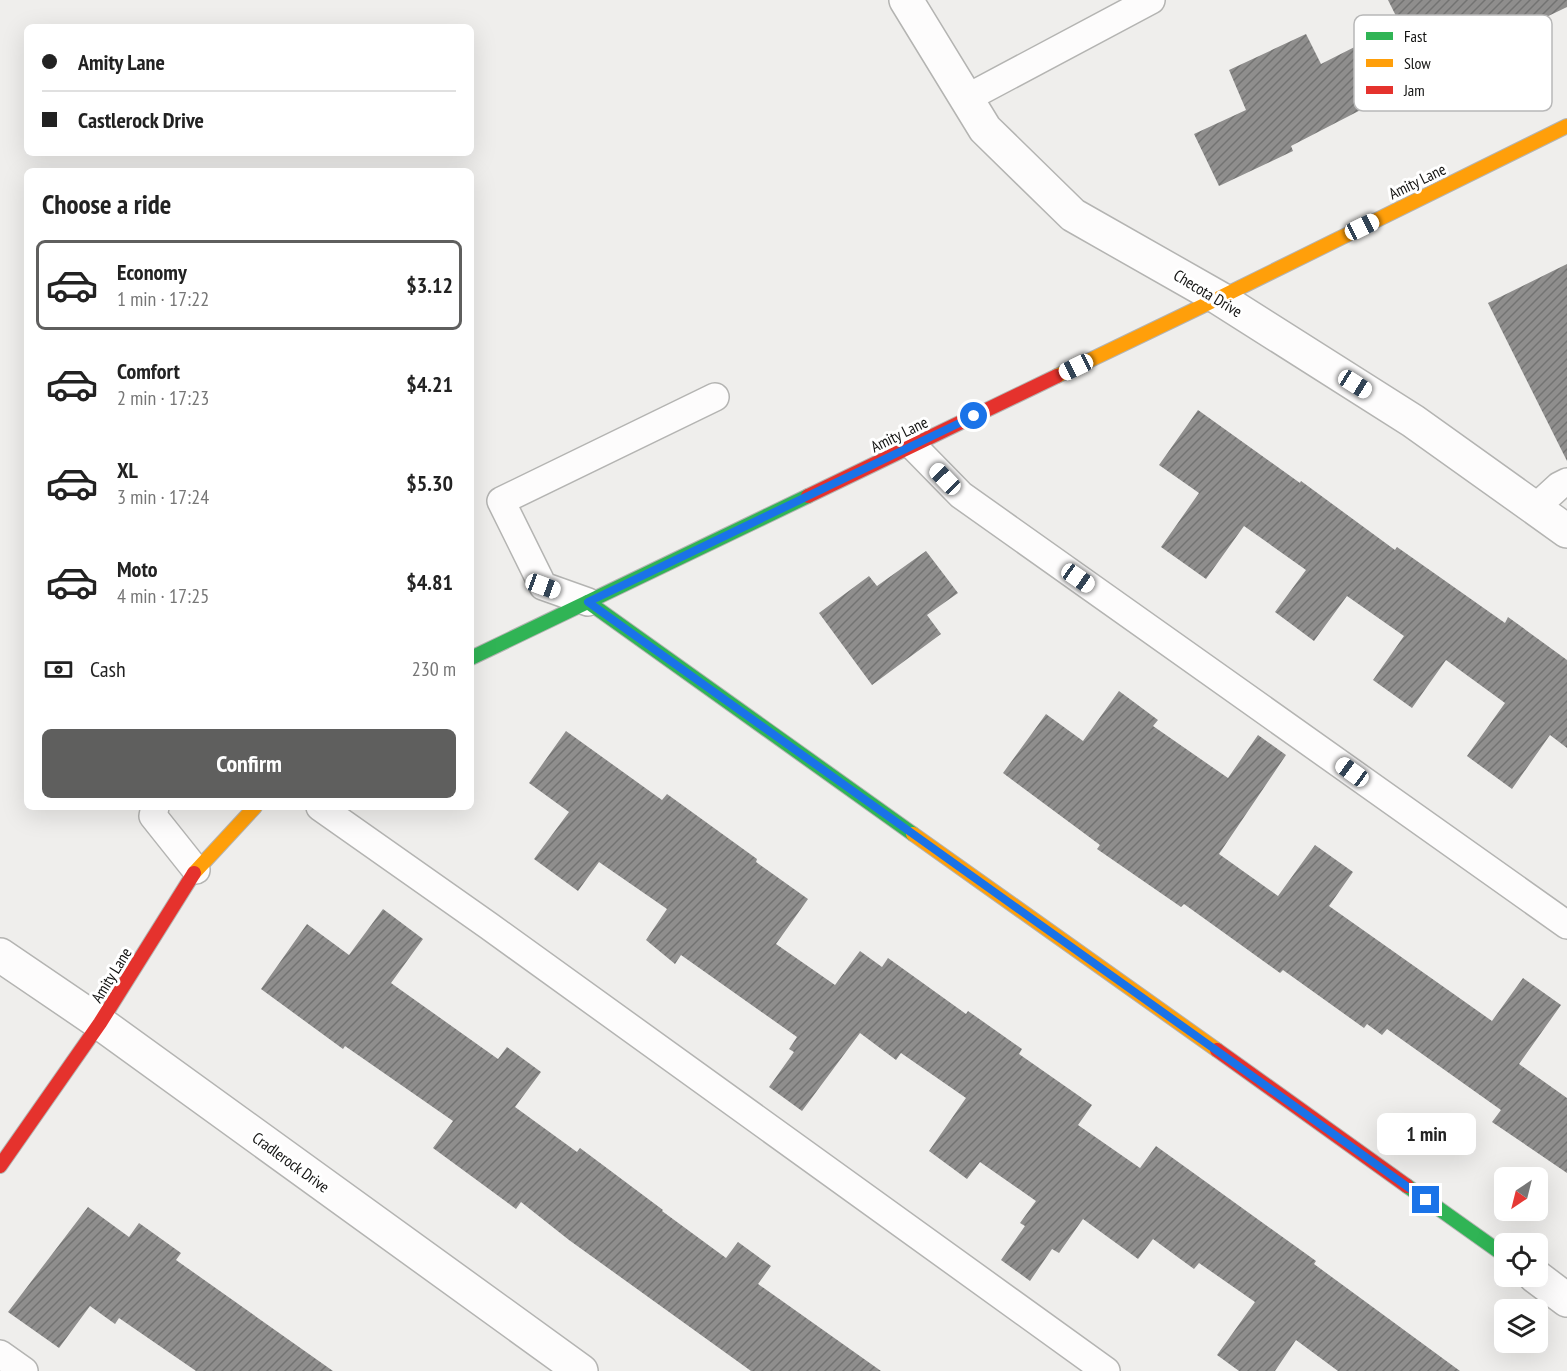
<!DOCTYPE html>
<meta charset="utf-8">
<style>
body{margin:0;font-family:"PT Sans Narrow",sans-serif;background:#f6f6f6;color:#222;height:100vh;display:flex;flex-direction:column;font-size:22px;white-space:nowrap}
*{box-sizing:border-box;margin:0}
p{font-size:20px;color:#767676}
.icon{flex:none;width:33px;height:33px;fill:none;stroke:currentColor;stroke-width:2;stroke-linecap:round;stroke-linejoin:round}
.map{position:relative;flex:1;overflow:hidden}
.sheet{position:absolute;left:24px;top:168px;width:450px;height:642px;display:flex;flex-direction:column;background:#fff;border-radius:9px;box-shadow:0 6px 24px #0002}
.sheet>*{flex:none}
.guide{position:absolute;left:24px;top:24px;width:450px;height:132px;border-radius:9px;box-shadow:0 6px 24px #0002;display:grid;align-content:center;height:132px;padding:0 18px;background:#fff}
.needle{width:39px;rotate:215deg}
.tools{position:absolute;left:1494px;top:1167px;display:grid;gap:12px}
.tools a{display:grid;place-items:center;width:54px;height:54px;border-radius:9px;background:#fff;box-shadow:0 6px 24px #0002;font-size:30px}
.end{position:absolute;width:27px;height:27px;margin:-14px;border:8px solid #1a73e8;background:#fff;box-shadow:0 0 0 3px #fff}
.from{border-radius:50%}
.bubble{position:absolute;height:42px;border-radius:9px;background:#fff;box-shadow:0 6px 24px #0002;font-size:20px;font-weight:700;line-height:42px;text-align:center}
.car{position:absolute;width:18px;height:36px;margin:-18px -9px;border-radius:8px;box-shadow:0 0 4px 2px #0007;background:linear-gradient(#fff 24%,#345 0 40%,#fff 0 76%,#345 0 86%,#fff 0)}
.guide b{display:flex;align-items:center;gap:21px;height:57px;font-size:22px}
.guide b+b{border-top:2px solid #e0e0e0}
.guide i{width:15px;height:15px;background:#222}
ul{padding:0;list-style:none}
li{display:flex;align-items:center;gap:18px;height:90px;margin:0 12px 9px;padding:0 6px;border:3px solid transparent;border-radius:9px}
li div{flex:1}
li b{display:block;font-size:22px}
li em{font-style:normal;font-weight:700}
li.current{border-color:#5f5f5e}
li>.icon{width:54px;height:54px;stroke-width:1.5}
h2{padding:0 18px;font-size:27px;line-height:72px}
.pay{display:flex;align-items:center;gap:15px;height:66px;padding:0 18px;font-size:22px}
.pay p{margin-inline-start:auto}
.button{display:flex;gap:12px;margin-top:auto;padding:12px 18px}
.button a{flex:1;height:69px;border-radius:9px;background:#5f5f5e;color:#fff;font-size:24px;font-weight:700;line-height:69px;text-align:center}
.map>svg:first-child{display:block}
.building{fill:url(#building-hatch)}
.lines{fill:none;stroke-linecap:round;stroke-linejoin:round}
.lane-casing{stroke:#b4b4b2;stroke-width:30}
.street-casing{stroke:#b4b4b2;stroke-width:36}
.fast-casing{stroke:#b4b4b2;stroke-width:16}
.slow-casing{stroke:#b4b4b2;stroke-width:16}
.jam-casing{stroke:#b4b4b2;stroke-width:16}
.lane{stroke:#fdfcfc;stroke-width:27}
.street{stroke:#fdfcfc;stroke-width:33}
.fast{stroke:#30b455;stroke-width:14}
.slow{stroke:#ff9f0a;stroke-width:14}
.jam{stroke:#e5322d;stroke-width:14}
.route{stroke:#1a73e8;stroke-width:8}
.labels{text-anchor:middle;stroke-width:6;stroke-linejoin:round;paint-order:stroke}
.street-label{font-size:16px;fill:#121211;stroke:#fff}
.key{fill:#fff;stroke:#b8b8b8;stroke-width:1.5}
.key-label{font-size:16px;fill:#121211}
</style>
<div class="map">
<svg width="1567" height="1371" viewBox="0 0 1567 1371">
<defs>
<pattern id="building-hatch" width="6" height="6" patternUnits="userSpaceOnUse" patternTransform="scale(1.5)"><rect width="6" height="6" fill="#8f8e8d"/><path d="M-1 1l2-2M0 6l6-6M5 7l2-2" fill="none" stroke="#737372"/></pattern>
</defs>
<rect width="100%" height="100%" fill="#efeeec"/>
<!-- building -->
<g class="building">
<polygon points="1388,0 1567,0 1567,7 1377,99 1378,101 1291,146 1293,151 1219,186 1194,134 1246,110 1229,70 1306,34 1321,64 1400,24"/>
<polygon points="1567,264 1567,461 1488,303"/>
<polygon points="1198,410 1300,483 1301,481 1395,550 1397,547 1505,623 1508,617 1567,660 1567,748 1550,735 1512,789 1467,756 1505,703 1446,660 1412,708 1373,680 1404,636 1347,596 1314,641 1275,612 1306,570 1244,526 1206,579 1161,547 1199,493 1159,465"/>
<polygon points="926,551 958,593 927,615 941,634 872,685 819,613 869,576 877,586"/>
<polygon points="1119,691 1158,720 1153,726 1228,778 1258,735 1286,755 1219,854 1278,896 1315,845 1353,872 1329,906 1492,1021 1523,978 1561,1005 1519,1064 1567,1098 1567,1173 1492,1122 1501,1110 1387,1029 1382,1035 1367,1024 1364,1028 1283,970 1280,973 1184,904 1181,907 1097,849 1100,845 1003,773 1046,714 1083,741"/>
<polygon points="566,731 662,800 667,794 757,859 756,862 808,899 776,944 835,985 860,951 882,967 888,958 966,1014 968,1011 1022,1049 1019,1054 1092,1105 1078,1125 1140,1168 1156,1146 1316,1261 1314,1264 1460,1371 1338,1371 1296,1340 1275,1371 1239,1371 1217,1355 1255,1302 1199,1263 1194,1269 1153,1239 1138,1259 1083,1219 1059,1253 1052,1249 1030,1281 1001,1260 1025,1226 1020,1223 1036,1201 980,1162 967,1179 929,1151 966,1098 901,1053 896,1060 860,1033 802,1111 769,1087 794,1052 789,1049 797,1037 681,955 675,964 646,940 667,909 599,862 578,891 534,859 569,812 529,783"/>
<polygon points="383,909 423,939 391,983 498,1059 507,1047 541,1072 515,1107 577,1152 580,1148 663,1210 662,1211 726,1258 738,1242 771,1266 758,1284 881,1371 751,1371 569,1240 521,1202 516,1209 433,1148 453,1121 345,1046 343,1049 261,989 307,924 349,955"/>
<polygon points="88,1207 129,1237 139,1223 181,1253 176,1260 333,1371 196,1371 119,1318 115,1324 90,1306 59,1348 8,1312"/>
</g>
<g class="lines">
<!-- lane casing -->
<g class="lane-casing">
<g id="lane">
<polyline points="967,98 1151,0"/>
<polyline points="913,446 961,495 1567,925"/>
<polyline points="1535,508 1559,486 1567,482"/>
<polyline points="588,602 543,586 501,501 715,397"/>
<polyline points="155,807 153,816 196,870"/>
<polyline points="320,807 489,926 1106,1371"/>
<polyline points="0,1354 24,1371"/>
</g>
</g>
<!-- street casing -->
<g class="street-casing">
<g id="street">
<polyline points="906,0 985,129 1073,215 1219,298 1413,421 1567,531"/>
<polyline points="0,955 100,1023 581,1371"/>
<polyline points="1535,1276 1567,1300"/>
</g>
</g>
<!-- fast casing -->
<g class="fast-casing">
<g id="fast">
<polyline points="588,602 913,834"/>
<polyline points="471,658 808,496"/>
<polyline points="1407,1186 1504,1255"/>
</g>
</g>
<!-- slow casing -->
<g class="slow-casing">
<g id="slow">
<polyline points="1057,376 1219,298 1567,126"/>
<polyline points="913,834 1217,1050"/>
<polyline points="194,873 255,807"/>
</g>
</g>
<!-- jam casing -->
<g class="jam-casing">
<g id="jam">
<polyline points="808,496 1057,376"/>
<polyline points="1217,1050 1407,1186"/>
<polyline points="0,1166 100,1023 194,873"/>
</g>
</g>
<!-- lane -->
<use href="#lane" class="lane"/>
<!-- street -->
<use href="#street" class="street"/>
<!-- fast -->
<use href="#fast" class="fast"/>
<!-- slow -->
<use href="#slow" class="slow"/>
<!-- jam -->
<use href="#jam" class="jam"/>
</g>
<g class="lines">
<!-- route -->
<polyline class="route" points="974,416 588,602 1426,1200"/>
</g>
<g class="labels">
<!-- street labels -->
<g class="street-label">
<text transform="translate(1417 181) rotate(-26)" y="6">Amity Lane</text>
<text transform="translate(1208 293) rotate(31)" y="6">Checota Drive</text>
<text transform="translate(899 434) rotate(-26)" y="6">Amity Lane</text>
<text transform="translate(111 975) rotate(-58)" y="6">Amity Lane</text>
<text transform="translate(291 1162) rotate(36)" y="6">Cradlerock Drive</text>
</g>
</g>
<!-- legend -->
<rect x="1354" y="15" width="198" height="96" rx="9" class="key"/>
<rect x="1366" y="32" width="27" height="8" fill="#30b455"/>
<rect x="1366" y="59" width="27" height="8" fill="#ff9f0a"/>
<rect x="1366" y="86" width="27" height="8" fill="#e5322d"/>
<g class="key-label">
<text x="1404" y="42">Fast</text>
<text x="1404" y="69">Slow</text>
<text x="1404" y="96">Jam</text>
</g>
</svg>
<div class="tools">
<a><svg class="needle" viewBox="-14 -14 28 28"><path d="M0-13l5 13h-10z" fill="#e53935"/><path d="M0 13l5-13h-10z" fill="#767676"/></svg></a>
<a><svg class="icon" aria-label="locate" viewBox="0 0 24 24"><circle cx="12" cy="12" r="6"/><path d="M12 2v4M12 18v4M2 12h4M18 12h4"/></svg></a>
<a><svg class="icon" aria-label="layers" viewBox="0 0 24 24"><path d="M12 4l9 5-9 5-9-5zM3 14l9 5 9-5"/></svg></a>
</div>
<i class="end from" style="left:974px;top:416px"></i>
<i class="end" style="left:1426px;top:1200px"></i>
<div class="bubble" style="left:1377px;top:1113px;width:99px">1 min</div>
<i class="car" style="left:1362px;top:227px;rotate:64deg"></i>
<i class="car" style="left:1076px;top:367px;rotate:244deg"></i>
<i class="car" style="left:1355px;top:384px;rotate:122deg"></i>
<i class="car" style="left:945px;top:479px;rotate:316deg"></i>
<i class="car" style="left:1078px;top:578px;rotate:125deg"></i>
<i class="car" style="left:543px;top:586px;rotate:110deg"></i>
<i class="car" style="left:1352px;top:772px;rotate:306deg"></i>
<div class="guide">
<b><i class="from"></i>Amity Lane</b>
<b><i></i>Castlerock Drive</b>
</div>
<section class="sheet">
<h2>Choose a ride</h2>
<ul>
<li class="current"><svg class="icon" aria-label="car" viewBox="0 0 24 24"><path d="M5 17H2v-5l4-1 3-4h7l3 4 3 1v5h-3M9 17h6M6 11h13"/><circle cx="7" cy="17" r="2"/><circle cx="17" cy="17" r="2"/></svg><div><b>Economy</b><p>1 min · 17:22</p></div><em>$3.12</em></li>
<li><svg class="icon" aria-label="car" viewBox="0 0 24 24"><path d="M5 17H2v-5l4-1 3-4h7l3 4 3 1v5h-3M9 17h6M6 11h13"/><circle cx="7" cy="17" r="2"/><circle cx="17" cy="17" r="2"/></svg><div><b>Comfort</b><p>2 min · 17:23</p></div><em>$4.21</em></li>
<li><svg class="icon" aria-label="car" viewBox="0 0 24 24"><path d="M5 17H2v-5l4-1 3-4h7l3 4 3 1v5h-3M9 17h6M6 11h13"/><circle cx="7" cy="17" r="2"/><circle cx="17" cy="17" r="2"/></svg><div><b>XL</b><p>3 min · 17:24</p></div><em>$5.30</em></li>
<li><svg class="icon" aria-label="car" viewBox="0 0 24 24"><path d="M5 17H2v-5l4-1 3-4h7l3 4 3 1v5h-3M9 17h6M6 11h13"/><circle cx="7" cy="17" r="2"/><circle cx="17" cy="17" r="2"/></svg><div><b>Moto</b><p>4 min · 17:25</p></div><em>$4.81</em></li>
</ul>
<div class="pay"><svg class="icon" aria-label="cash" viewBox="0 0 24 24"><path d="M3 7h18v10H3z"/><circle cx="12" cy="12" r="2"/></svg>Cash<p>230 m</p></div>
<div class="button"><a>Confirm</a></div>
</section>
</div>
